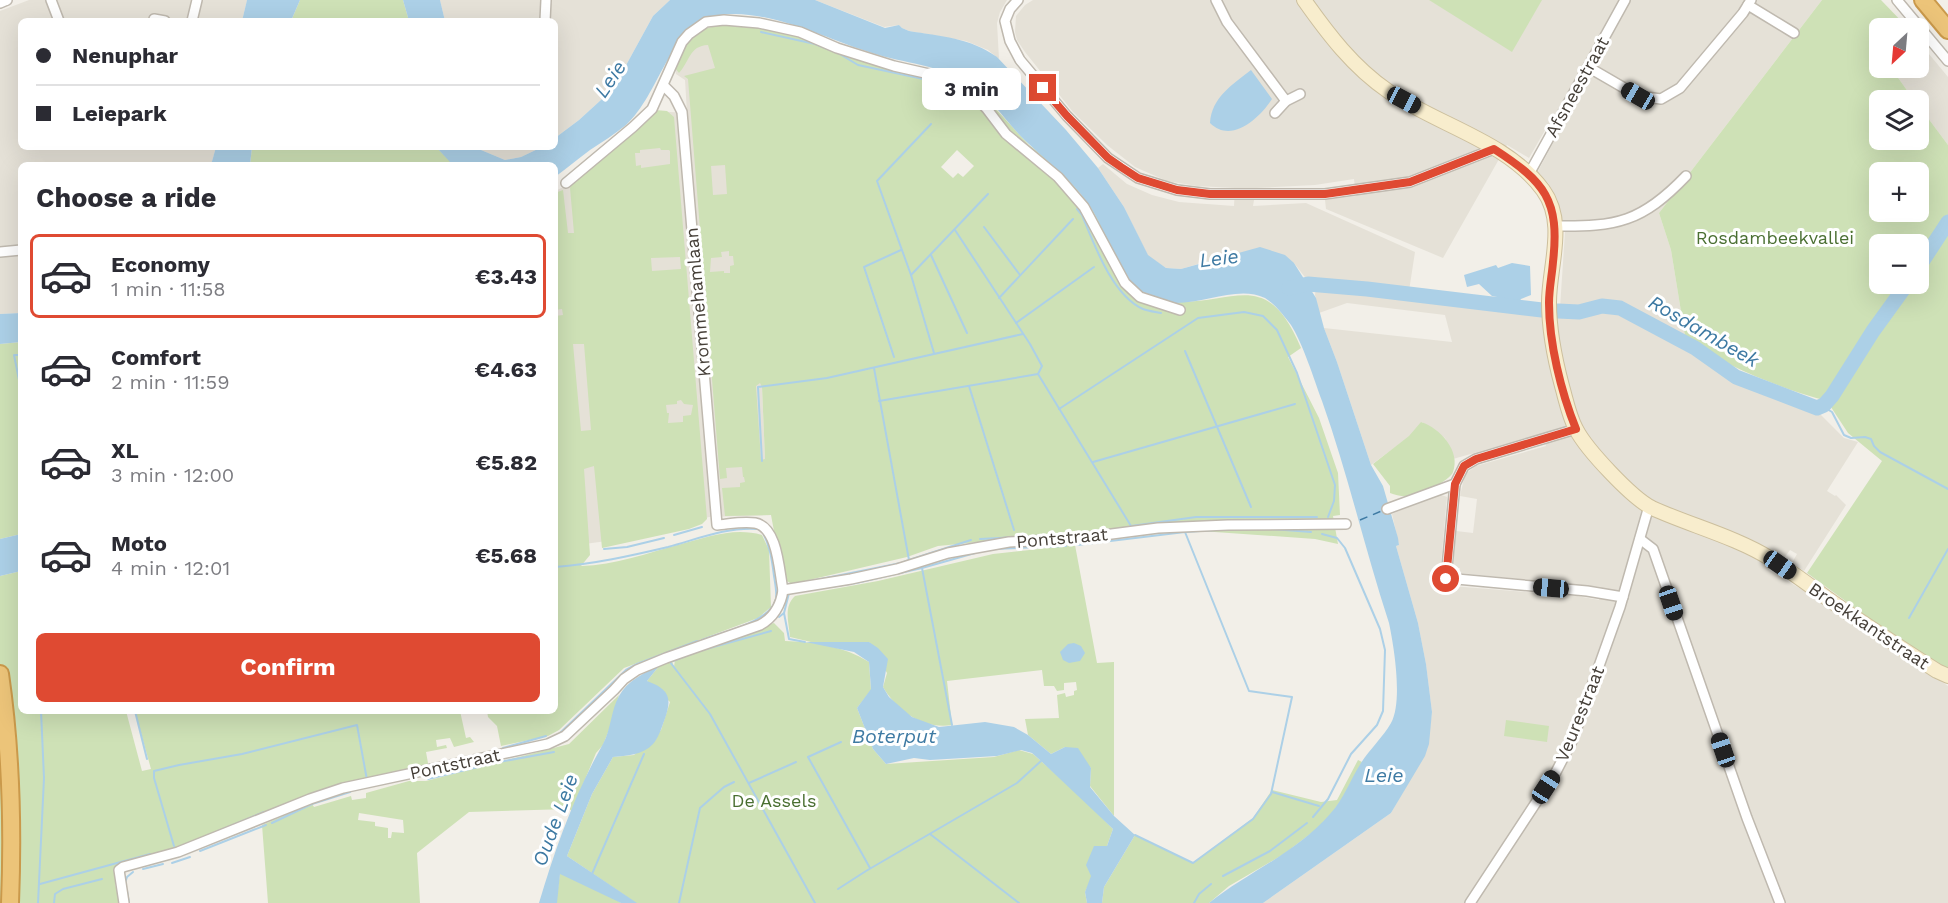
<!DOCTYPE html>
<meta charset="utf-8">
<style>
body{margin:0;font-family:"Work Sans",sans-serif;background:#f2f2f3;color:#2b2b33;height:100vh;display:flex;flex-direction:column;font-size:22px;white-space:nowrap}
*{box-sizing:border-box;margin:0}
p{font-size:20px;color:#7c7c81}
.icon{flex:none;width:33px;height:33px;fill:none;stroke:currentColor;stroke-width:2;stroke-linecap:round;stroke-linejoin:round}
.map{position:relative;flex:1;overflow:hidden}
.drawer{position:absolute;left:18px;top:162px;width:540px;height:552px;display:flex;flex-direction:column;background:#fff;border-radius:9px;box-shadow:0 6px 24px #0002}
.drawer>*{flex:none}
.guide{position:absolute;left:18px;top:18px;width:540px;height:132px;border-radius:9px;box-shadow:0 6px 24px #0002;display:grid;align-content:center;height:132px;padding:0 18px;background:#fff}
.needle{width:39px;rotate:206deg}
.controls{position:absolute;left:1869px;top:18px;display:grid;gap:12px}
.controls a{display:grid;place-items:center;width:60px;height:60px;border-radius:9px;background:#fff;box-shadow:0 6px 24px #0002;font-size:30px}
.end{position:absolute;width:27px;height:27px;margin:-14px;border:8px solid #df4a32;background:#fff;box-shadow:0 0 0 3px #fff}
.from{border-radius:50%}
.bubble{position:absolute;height:42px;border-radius:9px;background:#fff;box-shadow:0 6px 24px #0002;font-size:20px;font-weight:700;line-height:42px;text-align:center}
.car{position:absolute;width:18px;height:36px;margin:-18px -9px;border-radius:8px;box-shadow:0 0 4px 2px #0007;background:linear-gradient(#222 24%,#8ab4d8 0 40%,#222 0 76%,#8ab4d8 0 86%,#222 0)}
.guide b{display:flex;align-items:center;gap:21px;height:57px;font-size:22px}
.guide b+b{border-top:2px solid #e1e1e2}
.guide i{width:15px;height:15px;background:#2b2b33}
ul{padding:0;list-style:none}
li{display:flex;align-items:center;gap:18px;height:84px;margin:0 12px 9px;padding:0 6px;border:3px solid transparent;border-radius:9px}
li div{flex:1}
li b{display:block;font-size:22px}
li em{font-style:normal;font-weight:700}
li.on{border-color:#df4a32}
li>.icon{width:54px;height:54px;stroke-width:1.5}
h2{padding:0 18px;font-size:27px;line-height:72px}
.action{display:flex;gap:12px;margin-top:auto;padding:12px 18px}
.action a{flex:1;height:69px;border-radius:9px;background:#df4a32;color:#fff;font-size:24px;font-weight:700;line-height:69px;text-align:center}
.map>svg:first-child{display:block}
.residential{fill:#e5e1d7}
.green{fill:#cee1b6;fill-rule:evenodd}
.water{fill:#acd0e7}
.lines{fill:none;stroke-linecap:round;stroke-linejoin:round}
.stream{stroke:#acd0e7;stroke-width:2}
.river{stroke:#acd0e7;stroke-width:15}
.ferry{stroke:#3e7aa3;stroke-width:1.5;stroke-dasharray:8 6;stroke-linecap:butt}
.street-casing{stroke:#bfb9af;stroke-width:12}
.secondary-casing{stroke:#ccbf9d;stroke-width:16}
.highway-casing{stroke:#ca994b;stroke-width:20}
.street{stroke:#fff;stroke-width:9}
.secondary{stroke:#f8edcd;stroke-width:14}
.highway{stroke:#ecc479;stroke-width:16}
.route{stroke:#df4a32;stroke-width:8}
.labels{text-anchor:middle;stroke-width:6;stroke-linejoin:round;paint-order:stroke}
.street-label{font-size:18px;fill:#453f38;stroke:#fff}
.park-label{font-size:18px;fill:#4a6f32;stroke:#fff}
.water-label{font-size:20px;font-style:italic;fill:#3e7aa3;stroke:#fff}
</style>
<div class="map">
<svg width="1948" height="903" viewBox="0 0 1948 903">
<rect width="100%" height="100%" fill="#f2efe8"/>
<!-- residential -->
<g class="residential">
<polygon points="29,0 247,0 242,21 21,21 21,147 216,147 211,165 21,165 21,313 0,314 0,11"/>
<polygon points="440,0 670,0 653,16 613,89 579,120 555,138 555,21 445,21"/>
<polygon points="815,0 1007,0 1000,12 997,23 999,59 988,50 966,41 909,31 902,28 899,25 884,27"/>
<polygon points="1033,0 1822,0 1659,213 1671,250 1686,342 1670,328 1613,301 1560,308 1565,232 1557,200 1549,184 1537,173 1558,134 1548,125 1529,158 1507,145 1443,258 1326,209 1325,200 1356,196 1354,179 1315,185 1256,188 1253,206 1306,203 1415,252 1409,291 1334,282 1308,281 1294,263 1222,257 1181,269 1166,268 1148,256 1124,207 1098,168 1103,164 1127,184 1152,195 1179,202 1234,206 1235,188 1197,186 1167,181 1135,167 1107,145 1073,112 1025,52 1017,40 1015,32 1016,16 1025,5"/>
<polygon points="736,24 762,387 765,460 771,515 709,517 651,535 555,548 555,191 572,183 654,111 687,113 685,80 676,74 675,68 687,42"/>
<polygon points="1919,42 1948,77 1948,145 1919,106 1918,100 1914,100 1891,68 1918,68"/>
<polygon points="480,147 542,147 521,157 505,160 481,150"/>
<polygon points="1321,287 1473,304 1539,313 1578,315 1610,310 1686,348 1722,374 1744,387 1821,412 1820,414 1844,438 1858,442 1827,491 1835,496 1836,495 1846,505 1804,571 1792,563 1797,554 1790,550 1784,558 1772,551 1769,570 1836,610 1948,686 1948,903 1263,903 1391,813 1427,750 1432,712 1426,664 1418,623 1396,546 1399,545 1392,514 1439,494 1447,497 1439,585 1577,596 1599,600 1601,587 1459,573 1460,568 1453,567 1456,531 1473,533 1477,499 1460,496 1465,474 1476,466 1546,446 1544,433 1453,459 1445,438 1422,422 1410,436 1371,465 1337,362 1324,328 1452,342 1445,315 1347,303 1319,313 1315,295 1316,288"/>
</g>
<!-- green -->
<g class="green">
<polygon points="300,0 403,0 409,21 291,21"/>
<polygon points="1429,0 1542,0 1512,52"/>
<path d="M1822,0h59l25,26 -2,2h-24v40h11l23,32h-34v40h38l1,-34 29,39v525l-31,-17 -110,-80 75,-112 -34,-28 -21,-32c-49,-13 -96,-34 -141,-59l-15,-92 -12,-37zM1880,172h38v40h-38zM1880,244h38v40h-38z"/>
<path d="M736,24l25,2 30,8 171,54 6,-6 13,11 48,52 20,15 20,20 20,24 12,21 66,76c66,7 98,-38 134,47l-13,9 31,61 19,55 2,42 -7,1 5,28 -23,-5 -129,-9 -53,7 -7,-9 -188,18 -31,11 -115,27 -9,-5 -12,-64 -46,1 -3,-28 18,-1v-4l5,-1 -1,-5h-1l-1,-10 -16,1 1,10 -7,1 -32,-400 -4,-3 31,-8 -7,-23c-19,1 -18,16 -29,28l-4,-5c17,-37 21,-41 61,-44zM957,150l17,16 -11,11 -5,-4 -5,5 -12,-11zM725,165l2,29 -14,1 -2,-29zM729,251v5h4l1,9 -4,1v7h-6v-2l-14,1 1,-14 11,-1 -1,-5zM760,383l2,4 3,72 -4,1 -5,-74z"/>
<path d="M655,110l12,1 7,6 33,402 -5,5 -13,5 -87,19 -8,-82 -10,3 6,86 -9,11c34,-1 67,-13 100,-22 27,-7 53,-17 81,-9l7,15 2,57 -13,11 -134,50 -65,62 -11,6 -47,10 -4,-20 -9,-9 -1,-6h68v-395l8,-1 -1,-6 -7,1v-14l3,-1 -3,-6v-96l8,-3 5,43h6l-4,-45 2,-5zM660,148l1,2h8l1,1v13l-29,4v-3l-5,1 -1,-13h5v-3zM680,257l1,12 -29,2 -1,-13zM573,344h11l7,86 -10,1zM681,400l3,4 9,1 -2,10 -8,1v6l-15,1 1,-10h-2l-1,-8 11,-1v-3z"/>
<polygon points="252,147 436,147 451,162 451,165 250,165"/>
<polygon points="21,342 21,534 0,539 0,344"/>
<path d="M1421,422c19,6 40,29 32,50 -3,9 -35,24 -44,24 -7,1 -13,-1 -19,-3v-7l-17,-22 36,-28z"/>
<path d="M1075,545l22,118 17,-1v154l-24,-30 1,-18 -26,-21 -14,7 -23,-19 -3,-16 34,-1 -2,-23 8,-2 1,4 8,-2v-4l3,-1 -1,-8 -12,1v7l-7,1 -3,-5h-10l-2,-16 -95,11 5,44c-28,5 -55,-14 -69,-38l4,-14 -18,-31h-58l-21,-5c-1,-14 -7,-30 5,-41l83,-15 115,-27z"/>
<path d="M21,571v140h105l16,60 9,-2 -16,-58h325l6,27 4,-1 4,5 -20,5 -4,-9 -14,2 1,7 9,-2 1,3 -21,4 2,11 -2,4c-85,9 -160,47 -238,77 -23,9 -47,15 -70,22l-3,18 5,19h-120v-327z"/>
<path d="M774,623l10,10 1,8c28,1 59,5 84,21l2,28 -14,18 16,41 13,15 108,-7 25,-7 14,4 42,37 38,38 -6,17 -22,46 2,11h-451l-69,-47 25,-62 21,-37 21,-2 27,-25 9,-28 -23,-21 12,-15 13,-5 2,6 2,-15z"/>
<path d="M619,695l-10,35 -6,15 -7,8 -24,58 -3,-2 -100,3 -52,41 3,50h-152l-6,-78 47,-20 3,-1 2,3 37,-11 1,4 14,-2v-5l43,-12h17l143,-37zM359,813l44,7 1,13 -12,-1 -1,6h-3v-10l-13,-2v-4l-17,-2z"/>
<polygon points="1506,720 1549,726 1547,742 1504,736"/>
<polygon points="1358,760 1362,762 1344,796 1332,813 1318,828 1284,854 1229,886 1209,903 1102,903 1104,887 1135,835 1193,863 1253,818 1272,790 1321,802 1337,800"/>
<polygon points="560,873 588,881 621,903 556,903"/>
</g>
<!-- water -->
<g class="water">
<polygon points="247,0 300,0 291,21 242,21"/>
<polygon points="403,0 440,0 445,21 409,21"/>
<path d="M670,0h145l70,28 14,-3 3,3 7,3c31,5 62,7 88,26l69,73 32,38 26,39 24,48 18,13 15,1 79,-22 25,8 9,8 22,35 8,30 13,34 34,103 12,21 15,52 1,7 -3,1 22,77 8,41 6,48 -3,32 -4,12 -34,57 -128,90h-54c39,-31 87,-50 121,-89 14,-15 20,-34 31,-51 9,-14 22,-26 30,-40 12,-22 3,-76 -2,-100 -24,-73 -41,-149 -67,-222 -8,-22 -19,-57 -31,-76 -7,-9 -16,-21 -26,-27 -37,-18 -88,26 -128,-9 -25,-22 -30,-60 -50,-87 -16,-22 -37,-38 -57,-57 -22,-19 -37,-47 -62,-62 -28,-18 -65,-20 -96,-30 -44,-13 -110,-48 -157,-37 -46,11 -55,78 -89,109 -11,9 -24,17 -36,25 -12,9 -23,18 -35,27v-12h-104l-1,-3 -14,-15h44l1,3 24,10 16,-3 21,-10h13v-9l24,-18 34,-31 40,-73z"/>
<path d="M1251,70l21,29c-13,20 -41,45 -62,24 2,-26 22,-38 41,-53z"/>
<polygon points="216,147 252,147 250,165 211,165"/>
<polygon points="1512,263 1530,266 1531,295 1521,299 1519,302 1498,300 1497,297 1492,296 1479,284 1467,287 1464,275 1496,265 1498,268"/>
<polygon points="21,313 21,342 0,344 0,314"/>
<polygon points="21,534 21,571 0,576 0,539"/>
<polygon points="805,642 869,642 878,648 888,659 883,687 889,697 912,717 939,727 985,722 1014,727 1028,735 1051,754 1065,747 1078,748 1091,768 1090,787 1114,816 1135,835 1104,887 1102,903 1087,903 1085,892 1091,876 1086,865 1094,846 1107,846 1113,829 1041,761 1032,753 1021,750 997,756 930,760 914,758 886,764 873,749 857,708 871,689 869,662 854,652"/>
<polygon points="1074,643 1081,646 1085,653 1080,661 1069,663 1063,660 1060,652 1068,644"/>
<path d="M659,666l-12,15c25,9 25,19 16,43 -2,6 -6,16 -10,20 -10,11 -27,12 -40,13l-21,37 -25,62 70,47h-16l-61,-29 -3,29h-18c16,-54 36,-110 64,-159 8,-15 8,-34 16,-48 8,-15 26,-24 40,-30z"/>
</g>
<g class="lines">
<!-- stream -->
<g class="stream">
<polyline points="761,32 815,44 838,53 858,65 942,83 959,91"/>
<polyline points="931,124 877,181 911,275 988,194"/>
<path d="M1077,209l5,6c12,29 30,80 61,94 5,2 13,3 18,4"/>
<polyline points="984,227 1020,275"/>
<polyline points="931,255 967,333"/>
<polyline points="911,275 934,353"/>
<polyline points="999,298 1073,219"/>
<polyline points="1507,306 1508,301"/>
<polyline points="1016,323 1094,267"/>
<polyline points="1185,351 1251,507"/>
<polyline points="21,355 14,355 21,390"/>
<polyline points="894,357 864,267 901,250"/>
<polyline points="1038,374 1131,526 1196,517 1317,517"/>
<polyline points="969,386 1014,530"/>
<polyline points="879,401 1038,374 1042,366 1030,344 955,230"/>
<polyline points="1822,406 1832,412 1844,435 1851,438 1865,437 1871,439 1874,446 1880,452 1948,489"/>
<polyline points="1059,409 1198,318 1244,312 1263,316 1277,330 1297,373 1335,485 1334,501 1328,517"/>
<polyline points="762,461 758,387 827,378 1023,334"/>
<polyline points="1093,462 1295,404"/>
<polyline points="1272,529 1311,532"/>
<polyline points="1221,530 1236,529"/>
<polyline points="1185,532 1215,530"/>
<polyline points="674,535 702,527"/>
<polyline points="1061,535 1076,534"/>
<polyline points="980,539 1053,535"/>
<polyline points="1077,545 1185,532 1249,691 1292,697 1271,794 1253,819 1193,863 1135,835"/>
<polyline points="604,549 627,547 664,538"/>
<polyline points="994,549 1066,546"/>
<polyline points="909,560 971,540"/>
<path d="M555,567c39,-3 75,-11 113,-20 30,-8 58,-20 89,-18"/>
<polyline points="806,582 901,563 909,560 874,368"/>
<polyline points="810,590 856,583 922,568"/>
<polyline points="784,613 789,593"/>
<polyline points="779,617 784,613 789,639 805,642"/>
<polyline points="1909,618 1948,549"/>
<polyline points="771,631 699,651 670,662 710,714 815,903"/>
<path d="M702,640c20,-8 69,-18 74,-41 1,-7 -1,-17 -2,-23 -2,-16 -4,-31 -12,-45"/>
<polyline points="135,711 147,759"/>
<polyline points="952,725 922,568 975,553"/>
<polyline points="558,735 626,670 637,664 697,641"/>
<polyline points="841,742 808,757 870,868"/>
<polyline points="503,748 546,736"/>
<polyline points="428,779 499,762 554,752"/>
<polyline points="749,783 796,762"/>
<polyline points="1272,792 1319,806"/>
<polyline points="312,794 332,787"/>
<polyline points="1313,817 1328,799 1351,754 1377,725 1383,711 1385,650 1380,629 1345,548 1337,538 1322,534"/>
<polyline points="272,823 312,804 350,792"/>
<polyline points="930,834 1019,903"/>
<polyline points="209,835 264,812"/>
<polyline points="174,846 154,778 154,771 179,765 242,754 357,725 367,780"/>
<polyline points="200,851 266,825"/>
<polyline points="172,863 190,857"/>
<polyline points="143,869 163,864"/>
<polyline points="592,874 644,754"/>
<polyline points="1223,876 1270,851 1307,823"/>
<polyline points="125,883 127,877 133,872"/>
<polyline points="40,884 150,854"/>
<polyline points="838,889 866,871 1017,783 1041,761"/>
<polyline points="127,891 129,903"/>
<polyline points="38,903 44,778 41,711"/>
<polyline points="54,903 55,894 63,889 102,879"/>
<polyline points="679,903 700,808 724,787 734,782"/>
<polyline points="1194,903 1199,894 1211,884"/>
</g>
<!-- river -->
<g class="river">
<polyline points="1918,268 1948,222"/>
<polyline points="1289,288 1308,284 1367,289 1542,310"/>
<polyline points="1558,311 1579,312 1602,306 1620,308 1695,348 1736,377 1817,408 1824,405 1832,396 1873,331 1907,284"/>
</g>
<!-- ferry -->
<polyline class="ferry" points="1360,520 1384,510"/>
<!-- street casing -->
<g class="street-casing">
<g id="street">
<polyline points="51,0 59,21"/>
<polyline points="1018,0 1010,9 1005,21 1010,41 1020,60 1067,116 1108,158 1138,178 1177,190 1210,194 1325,194 1410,182 1494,149"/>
<polyline points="1216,0 1227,22 1286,101"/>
<polyline points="1897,0 1948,61"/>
<polyline points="0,3 7,0"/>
<polyline points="1748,5 1794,33"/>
<polyline points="154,19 165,21"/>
<polyline points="192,21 197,0"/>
<polyline points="545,21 546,0"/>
<polyline points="1588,67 1638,96 1661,99 1680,88 1743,13 1751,0"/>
<polyline points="1275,113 1286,101 1300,94"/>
<polyline points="1529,174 1625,0"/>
<polyline points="566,183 633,127 652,109 682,42 689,34 706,22 724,20 759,23 800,32 837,48 894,66 947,78 968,89 987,109 1006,134 1058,177 1084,207 1125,283 1140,297 1180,310"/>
<path d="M1555,226c62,1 87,-4 131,-50"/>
<polyline points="0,252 21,250"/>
<polyline points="1576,429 1476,459 1464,466 1455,484 1446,578 1587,591 1623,597"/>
<polyline points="1387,509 1455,484"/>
<polyline points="1640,539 1653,549 1747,818 1780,903"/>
<polyline points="783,590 851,579 897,569 948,553 1009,542 1073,539 1158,528 1228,525 1346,524"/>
<path d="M124,903l-5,-33 4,-3 55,-15 132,-53 33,-11 205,-44 17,-8 49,-46 10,-11 13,-9 29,-12 94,-33c13,-7 21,-20 23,-35 -4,-19 -5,-63 -28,-67 -12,-2 -26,1 -38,2l-35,-413 -8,-16 -10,-10"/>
<polyline points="1470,903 1556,772 1573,739 1620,607 1649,506"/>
</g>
</g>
<!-- secondary casing -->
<g class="secondary-casing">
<path id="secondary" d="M1304,0c24,34 49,67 84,91 49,34 119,50 155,99 24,33 6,76 6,112 0,28 6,58 13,84 4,14 7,30 14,43 10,20 56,69 76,79 37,17 84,29 119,51 28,17 54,39 82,57 28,19 56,37 84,55l11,5"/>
</g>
<!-- highway casing -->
<g class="highway-casing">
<g id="highway">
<polyline points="1923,0 1948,30"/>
<path d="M0,674c11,76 13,153 10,229"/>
</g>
</g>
<!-- street -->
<use href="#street" class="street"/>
<!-- secondary -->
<use href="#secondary" class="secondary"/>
<!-- highway -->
<use href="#highway" class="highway"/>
</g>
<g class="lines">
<!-- route -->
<path class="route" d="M1043,88l24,28 41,42 13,9 17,11 39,12 33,4h115l85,-12 84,-33c51,33 66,51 59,113 -1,13 -4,27 -4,41 0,40 12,89 27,126l-100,30 -12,7 -9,18 -9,95"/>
</g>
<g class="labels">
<!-- street labels -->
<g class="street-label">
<text transform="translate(1577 87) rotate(-61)" y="6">Afsneestraat</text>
<text transform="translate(698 302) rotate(-95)" y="6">Krommehamlaan</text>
<text transform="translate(1062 538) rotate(-5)" y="6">Pontstraat</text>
<text transform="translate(1869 626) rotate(34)" y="6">Broekkantstraat</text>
<text transform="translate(1580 714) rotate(-68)" y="6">Veurestraat</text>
<text transform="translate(455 764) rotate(-12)" y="6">Pontstraat</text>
</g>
<!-- park labels -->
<g class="park-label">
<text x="1775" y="244">Rosdambeekvallei</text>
<text x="774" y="807">De Assels</text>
</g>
<!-- water labels -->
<g class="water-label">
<text transform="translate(610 79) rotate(-56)" y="7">Leie</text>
<text transform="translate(1219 258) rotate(-7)" y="7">Leie</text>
<text transform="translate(1704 331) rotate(30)" y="7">Rosdambeek</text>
<text x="894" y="743">Boterput</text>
<text x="1384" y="782">Leie</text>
<text transform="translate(555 820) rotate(-70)" y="7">Oude Leie</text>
</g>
</g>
</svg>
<div class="controls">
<a><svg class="needle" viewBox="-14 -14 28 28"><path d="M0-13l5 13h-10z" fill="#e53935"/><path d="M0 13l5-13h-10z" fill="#7c7c81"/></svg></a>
<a><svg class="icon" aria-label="layers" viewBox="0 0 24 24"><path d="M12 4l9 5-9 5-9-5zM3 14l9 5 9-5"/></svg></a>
<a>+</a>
<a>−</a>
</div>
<i class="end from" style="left:1446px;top:579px"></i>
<i class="end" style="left:1043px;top:88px"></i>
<div class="bubble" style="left:922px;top:68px;width:99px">3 min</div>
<i class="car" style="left:1638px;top:96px;rotate:300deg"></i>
<i class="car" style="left:1404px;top:100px;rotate:118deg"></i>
<i class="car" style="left:1780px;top:565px;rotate:125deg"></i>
<i class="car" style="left:1551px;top:588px;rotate:275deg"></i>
<i class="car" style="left:1671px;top:603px;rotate:161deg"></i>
<i class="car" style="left:1723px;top:750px;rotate:341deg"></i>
<i class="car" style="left:1546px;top:787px;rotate:33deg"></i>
<div class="guide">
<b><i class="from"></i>Nenuphar</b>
<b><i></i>Leiepark</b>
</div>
<section class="drawer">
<h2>Choose a ride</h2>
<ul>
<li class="on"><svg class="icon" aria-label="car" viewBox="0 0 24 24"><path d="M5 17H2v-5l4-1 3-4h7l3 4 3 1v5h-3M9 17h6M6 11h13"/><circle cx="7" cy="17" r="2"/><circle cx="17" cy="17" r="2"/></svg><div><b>Economy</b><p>1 min · 11:58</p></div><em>€3.43</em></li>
<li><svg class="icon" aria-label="car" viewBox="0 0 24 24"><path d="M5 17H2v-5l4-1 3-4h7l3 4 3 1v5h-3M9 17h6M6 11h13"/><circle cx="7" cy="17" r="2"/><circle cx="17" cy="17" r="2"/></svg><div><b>Comfort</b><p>2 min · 11:59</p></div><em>€4.63</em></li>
<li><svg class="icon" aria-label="car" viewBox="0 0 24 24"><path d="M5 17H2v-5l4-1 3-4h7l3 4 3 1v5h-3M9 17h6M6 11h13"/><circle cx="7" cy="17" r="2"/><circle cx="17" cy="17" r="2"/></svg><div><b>XL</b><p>3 min · 12:00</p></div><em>€5.82</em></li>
<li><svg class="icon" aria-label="car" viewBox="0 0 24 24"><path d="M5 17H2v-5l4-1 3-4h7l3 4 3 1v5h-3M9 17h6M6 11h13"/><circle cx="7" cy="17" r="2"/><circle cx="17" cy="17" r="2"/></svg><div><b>Moto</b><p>4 min · 12:01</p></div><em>€5.68</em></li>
</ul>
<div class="action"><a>Confirm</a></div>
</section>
</div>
